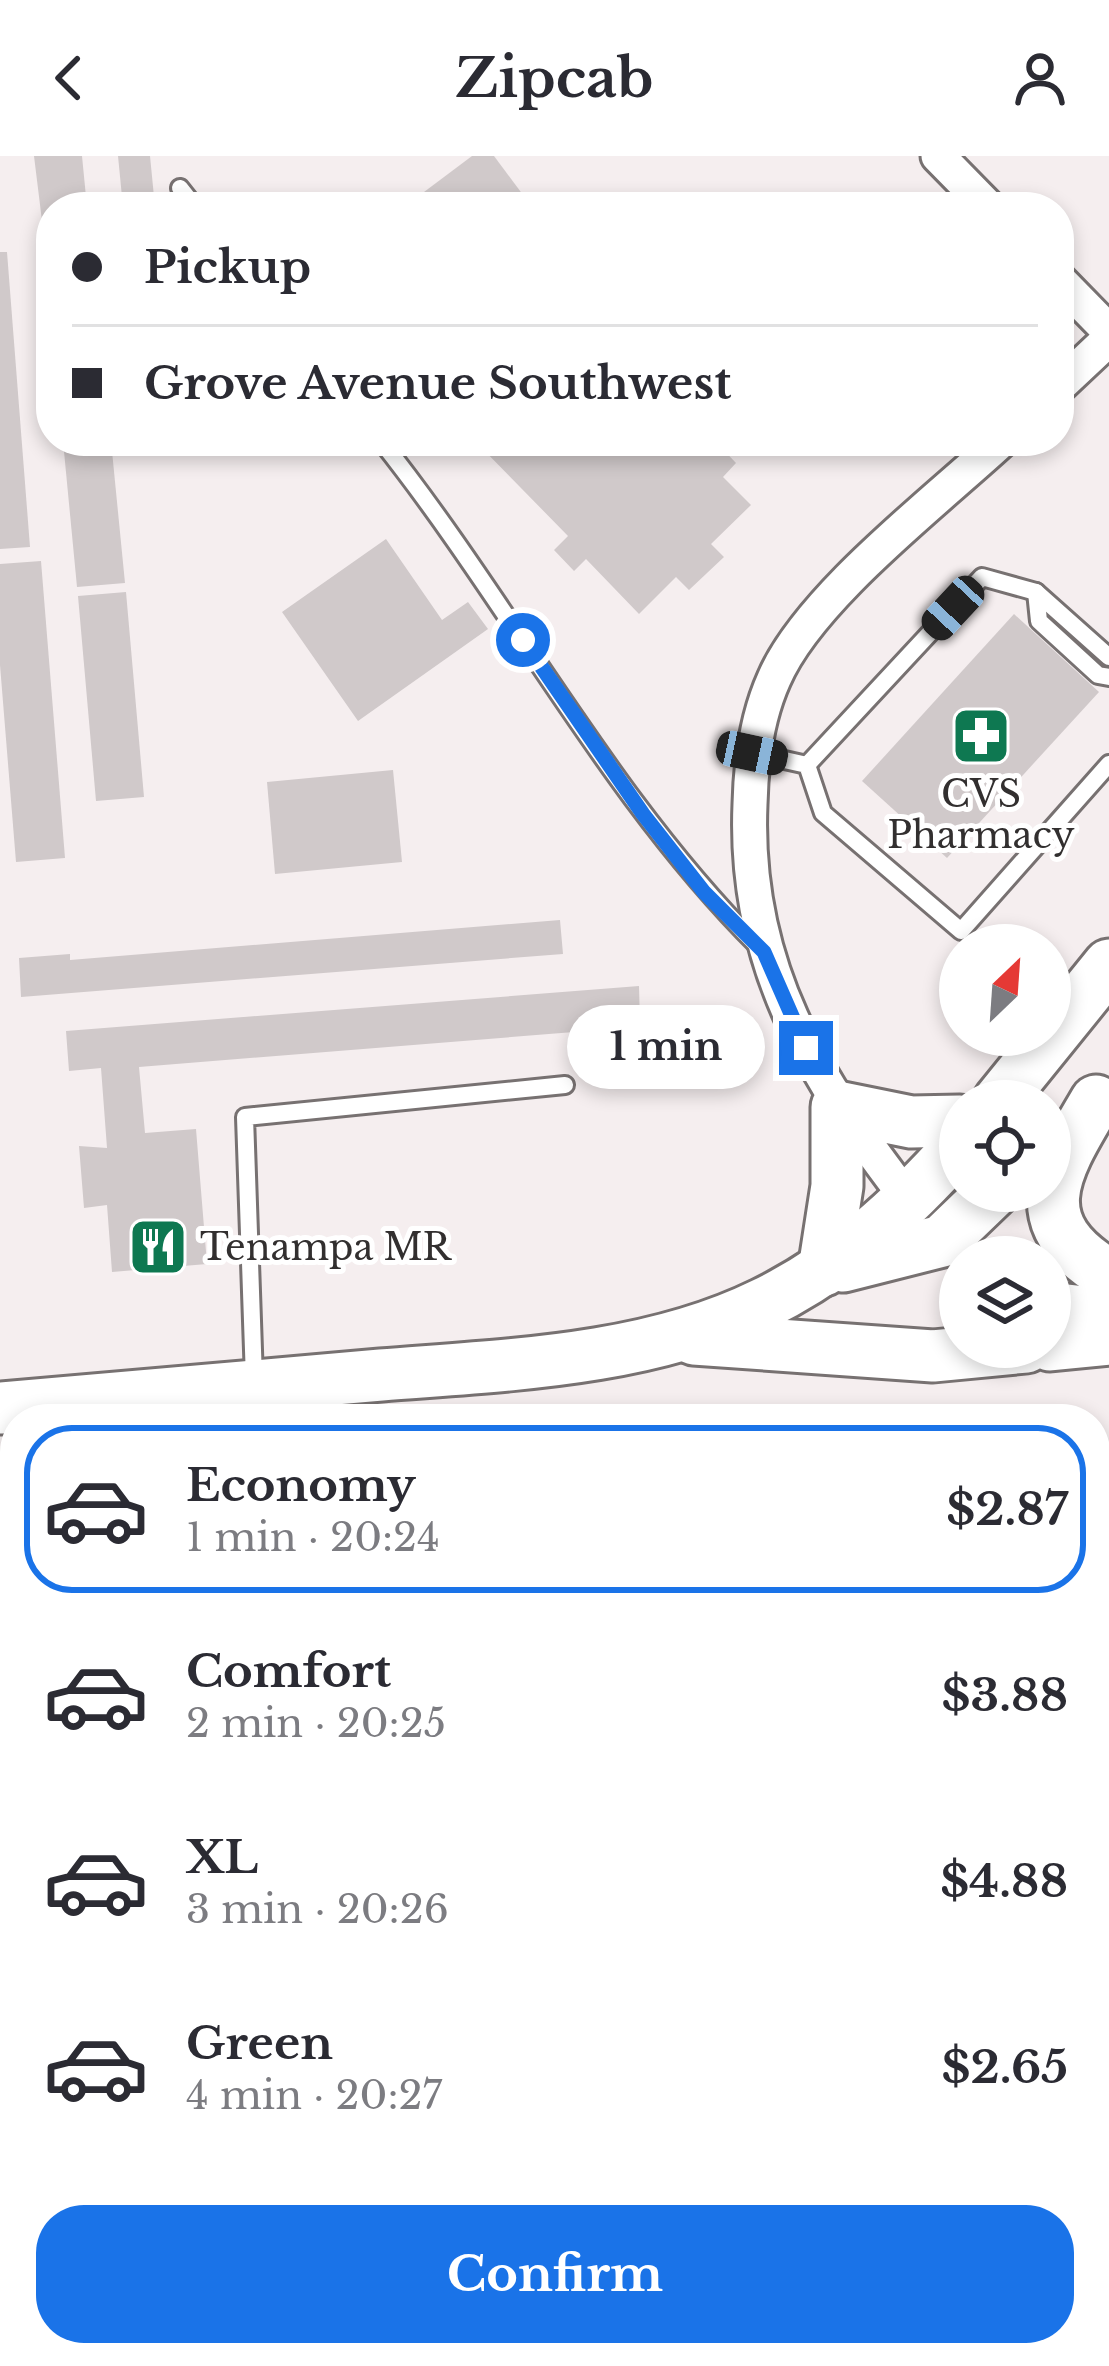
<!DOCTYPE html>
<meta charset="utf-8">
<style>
body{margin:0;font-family:"Libre Baskerville",serif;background:#f2f2f3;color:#2b2b33;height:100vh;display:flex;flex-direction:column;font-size:45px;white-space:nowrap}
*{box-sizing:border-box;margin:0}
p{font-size:39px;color:#7c7c81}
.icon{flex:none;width:66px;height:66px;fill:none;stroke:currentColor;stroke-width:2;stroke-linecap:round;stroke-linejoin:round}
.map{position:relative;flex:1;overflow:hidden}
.details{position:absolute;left:0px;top:1248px;width:1110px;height:963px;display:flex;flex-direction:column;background:#fff;border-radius:48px 48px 0 0;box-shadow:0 6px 18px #0003}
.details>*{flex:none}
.guide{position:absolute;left:36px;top:36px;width:1038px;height:264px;border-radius:48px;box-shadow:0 6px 18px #0003;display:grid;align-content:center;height:264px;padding:0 36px;background:#fff}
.needle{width:78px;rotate:25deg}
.tools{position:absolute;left:939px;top:768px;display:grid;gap:24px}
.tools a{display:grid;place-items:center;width:132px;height:132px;border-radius:50%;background:#fff;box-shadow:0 6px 18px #0003;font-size:60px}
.end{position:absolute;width:54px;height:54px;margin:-27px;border:15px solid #1a73e8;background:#fff;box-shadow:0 0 0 6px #fff}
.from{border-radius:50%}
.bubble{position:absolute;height:84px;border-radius:42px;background:#fff;box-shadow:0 6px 18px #0003;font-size:39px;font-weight:800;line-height:84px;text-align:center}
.car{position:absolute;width:36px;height:72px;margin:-36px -18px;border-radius:15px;box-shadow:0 0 9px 3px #0007;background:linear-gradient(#222 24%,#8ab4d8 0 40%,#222 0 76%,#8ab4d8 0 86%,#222 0)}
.guide b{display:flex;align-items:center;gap:42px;height:114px;font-size:45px}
.guide b+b{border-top:3px solid #e1e1e2}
.guide i{width:30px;height:30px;background:#2b2b33}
ul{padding:21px 0 0;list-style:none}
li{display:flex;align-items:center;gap:36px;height:168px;margin:0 24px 18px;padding:0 12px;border:6px solid transparent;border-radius:48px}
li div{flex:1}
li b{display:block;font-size:45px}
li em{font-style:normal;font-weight:800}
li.current{border-color:#1a73e8}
li>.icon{width:108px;height:108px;stroke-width:1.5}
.button{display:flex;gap:24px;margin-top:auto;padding:24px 36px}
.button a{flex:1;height:138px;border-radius:48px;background:#1a73e8;color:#fff;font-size:48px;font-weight:800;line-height:138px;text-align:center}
header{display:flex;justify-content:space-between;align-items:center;height:156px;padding:0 36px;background:#fff;font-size:54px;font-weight:800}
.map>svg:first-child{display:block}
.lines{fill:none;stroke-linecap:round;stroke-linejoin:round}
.stream{stroke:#bd888e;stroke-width:10}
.building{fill:#d0c9ca}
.lane-casing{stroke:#777171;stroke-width:22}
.street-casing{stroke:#777171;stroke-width:39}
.secondary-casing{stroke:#777171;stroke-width:51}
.primary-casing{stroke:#777171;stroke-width:57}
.lane{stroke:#fff;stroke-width:16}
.street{stroke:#fff;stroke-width:33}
.secondary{stroke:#fff;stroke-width:45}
.primary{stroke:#fff;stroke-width:51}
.route{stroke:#1a73e8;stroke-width:15}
.labels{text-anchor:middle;stroke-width:10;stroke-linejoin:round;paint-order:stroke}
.poi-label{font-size:36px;fill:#322f2f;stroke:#fff}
</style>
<header><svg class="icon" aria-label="back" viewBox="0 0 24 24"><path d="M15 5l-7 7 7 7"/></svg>Zipcab<svg class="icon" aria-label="person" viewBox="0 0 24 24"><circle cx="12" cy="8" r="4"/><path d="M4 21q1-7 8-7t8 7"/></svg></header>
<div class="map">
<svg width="1109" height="2210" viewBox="0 0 1109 2210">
<rect width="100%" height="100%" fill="#f5eeef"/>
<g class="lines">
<!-- stream -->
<g class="stream">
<polyline points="1095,1341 1109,1330"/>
<polyline points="53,2210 65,2196"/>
</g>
</g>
<!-- building -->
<g class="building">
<polygon points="34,0 82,0 87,51 51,51 51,138"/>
<polygon points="118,0 150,0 155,51 123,51"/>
<polygon points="472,0 494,0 532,51 404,51"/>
<polygon points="0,96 7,96 30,391 0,393"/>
<polygon points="63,285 111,285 125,427 77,431"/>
<polygon points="475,285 715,285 736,307 723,321 751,349 711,388 724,401 689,434 676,421 639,458 586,403 574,415 554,394 568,380"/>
<polygon points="386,383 442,464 468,446 488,473 358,565 282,456"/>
<polygon points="41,405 65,702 16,706 0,509 0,408"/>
<polygon points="126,436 144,641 96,645 78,440"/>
<polygon points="1014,458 1099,536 947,702 862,625"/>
<polygon points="393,614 402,706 275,718 267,626"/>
<polygon points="560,764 563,798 21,841 19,802 70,798 70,804"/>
<polygon points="639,830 641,903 602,907 599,874 139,911 145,977 196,973 207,1108 112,1116 107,1049 84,1052 79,990 107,992 101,912 69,915 66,875"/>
<polygon points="15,1365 15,1561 0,1562 0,1366"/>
<polygon points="9,1778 11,1816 0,1817 0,1779"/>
<polygon points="1099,1961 1109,1972 1109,2031 1098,2041 1095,1965"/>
<polygon points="149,2196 205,2196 193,2210 137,2210"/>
<polygon points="461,2196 493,2196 485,2210 438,2210"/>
<polygon points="844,2196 856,2196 869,2210 828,2210"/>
</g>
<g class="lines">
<!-- lane casing -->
<g class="lane-casing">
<g id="lane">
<polyline points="180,32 195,51"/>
<path d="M381,285c131,165 228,357 378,506"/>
<polyline points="1036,436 1039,465 1098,519 1109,521"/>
<polyline points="753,597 807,609 823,657 961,775 1109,608"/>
<polyline points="807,609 982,421 1036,436 1109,501"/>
<polyline points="254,1223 245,961 565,929"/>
</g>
</g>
<!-- street casing -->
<g class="street-casing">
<g id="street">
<polyline points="938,0 988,51"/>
<polyline points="1059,124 1109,175"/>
<polyline points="1059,230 1109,183"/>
<path d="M910,1046c-96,-125 -167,-235 -160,-398 1,-42 6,-85 24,-125 34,-80 161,-177 227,-238"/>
<polyline points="1095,1607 1109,1599"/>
<polyline points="1095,2164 1109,2152"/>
<polyline points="271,2210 286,2196"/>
<polyline points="1045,2210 1060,2196"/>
</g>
</g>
<!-- secondary casing -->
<g class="secondary-casing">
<polyline id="secondary" points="1050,1149 1109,1156"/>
</g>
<!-- primary casing -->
<g class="primary-casing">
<g id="primary">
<polyline points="999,945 1109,809"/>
<path d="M1096,945c-41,69 -76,122 13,174"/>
<polyline points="843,1110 942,1085 994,1035"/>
<polyline points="824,1114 837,1030 837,951 911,966 960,965"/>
<polyline points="694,1183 933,1200 1026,1191"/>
<polyline points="1050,1189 1109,1183"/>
<path d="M0,1252c127,-11 254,-22 381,-33 126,-10 266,-14 382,-71 78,-38 140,-95 197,-159"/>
</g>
</g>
<!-- lane -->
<use href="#lane" class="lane"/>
<!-- street -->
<use href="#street" class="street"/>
<!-- secondary -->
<use href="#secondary" class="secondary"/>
<!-- primary -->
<use href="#primary" class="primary"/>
</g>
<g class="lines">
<!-- route -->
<polyline class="route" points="523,484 643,658 704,736 764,796 806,892"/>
</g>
<!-- icons -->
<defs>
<g id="pharmacy-square" transform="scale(3)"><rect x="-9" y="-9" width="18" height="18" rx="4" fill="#0e7851" stroke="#fff"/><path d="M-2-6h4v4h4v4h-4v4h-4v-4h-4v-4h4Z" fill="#fff"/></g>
<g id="restaurant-square" transform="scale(3)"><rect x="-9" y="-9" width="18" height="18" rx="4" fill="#0e7851" stroke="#fff"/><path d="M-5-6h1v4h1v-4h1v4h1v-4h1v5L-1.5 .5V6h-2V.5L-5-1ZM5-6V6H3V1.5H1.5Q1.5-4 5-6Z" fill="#fff"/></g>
</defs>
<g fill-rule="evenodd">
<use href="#pharmacy-square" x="981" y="580"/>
<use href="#restaurant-square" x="158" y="1091"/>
</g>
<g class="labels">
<!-- poi labels -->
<g class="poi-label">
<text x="981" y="651">CVS<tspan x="981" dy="41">Pharmacy</tspan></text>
<text x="200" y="1104" text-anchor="start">Tenampa MR</text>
</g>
</g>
</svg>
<div class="tools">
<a><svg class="needle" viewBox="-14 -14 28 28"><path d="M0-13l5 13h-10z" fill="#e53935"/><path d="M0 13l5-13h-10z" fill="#7c7c81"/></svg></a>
<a><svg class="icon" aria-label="locate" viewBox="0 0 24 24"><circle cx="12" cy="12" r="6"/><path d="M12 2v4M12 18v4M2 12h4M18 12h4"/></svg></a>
<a><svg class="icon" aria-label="layers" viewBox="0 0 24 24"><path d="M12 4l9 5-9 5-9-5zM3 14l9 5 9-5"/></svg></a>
</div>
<i class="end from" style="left:523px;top:484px"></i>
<i class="end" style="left:806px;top:892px"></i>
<div class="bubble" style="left:567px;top:849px;width:198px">1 min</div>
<i class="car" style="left:953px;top:452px;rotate:223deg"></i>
<i class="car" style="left:752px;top:597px;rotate:102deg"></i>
<div class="guide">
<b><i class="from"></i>Pickup</b>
<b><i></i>Grove Avenue Southwest</b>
</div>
<section class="details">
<ul>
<li class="current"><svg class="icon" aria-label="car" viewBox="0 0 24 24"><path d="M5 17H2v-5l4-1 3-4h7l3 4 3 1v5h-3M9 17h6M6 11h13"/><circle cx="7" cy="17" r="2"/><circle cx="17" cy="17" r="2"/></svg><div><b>Economy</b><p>1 min · 20:24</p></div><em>$2.87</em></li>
<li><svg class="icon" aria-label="car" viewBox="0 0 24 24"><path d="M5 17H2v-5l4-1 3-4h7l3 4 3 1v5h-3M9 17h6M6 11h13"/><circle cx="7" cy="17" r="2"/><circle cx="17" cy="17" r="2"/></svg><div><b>Comfort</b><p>2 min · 20:25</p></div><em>$3.88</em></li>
<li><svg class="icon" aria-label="car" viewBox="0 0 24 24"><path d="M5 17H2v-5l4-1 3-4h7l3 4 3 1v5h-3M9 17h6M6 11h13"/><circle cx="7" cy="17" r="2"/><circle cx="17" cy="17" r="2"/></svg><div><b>XL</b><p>3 min · 20:26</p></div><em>$4.88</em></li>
<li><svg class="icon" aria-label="car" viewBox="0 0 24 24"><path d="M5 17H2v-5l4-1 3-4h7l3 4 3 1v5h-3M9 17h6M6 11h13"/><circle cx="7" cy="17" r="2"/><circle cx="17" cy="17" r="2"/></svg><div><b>Green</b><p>4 min · 20:27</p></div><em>$2.65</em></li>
</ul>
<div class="button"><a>Confirm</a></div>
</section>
</div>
